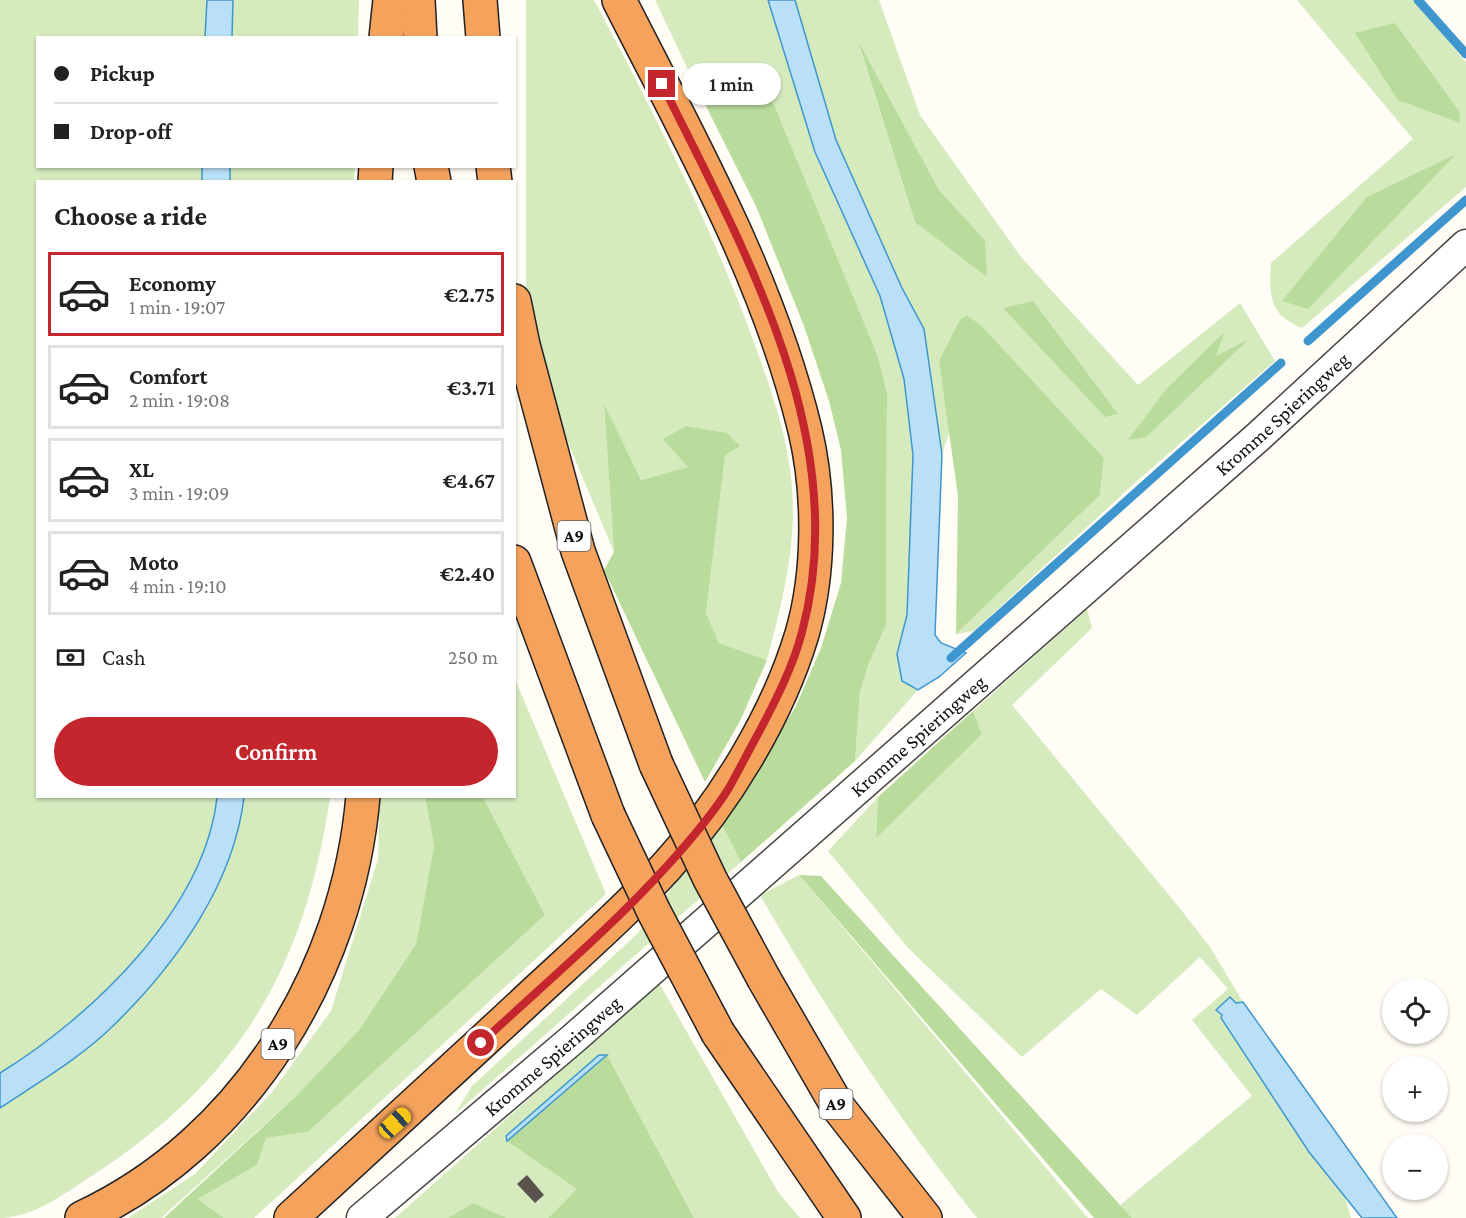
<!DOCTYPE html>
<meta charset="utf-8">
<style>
body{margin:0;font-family:"Crimson Pro",serif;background:#f2f2f2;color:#222;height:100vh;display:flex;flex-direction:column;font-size:22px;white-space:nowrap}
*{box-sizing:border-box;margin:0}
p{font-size:20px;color:#767676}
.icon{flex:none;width:33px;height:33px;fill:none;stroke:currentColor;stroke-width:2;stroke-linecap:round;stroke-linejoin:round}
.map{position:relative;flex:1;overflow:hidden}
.drawer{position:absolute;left:36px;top:180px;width:480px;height:618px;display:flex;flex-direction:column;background:#fff;border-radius:0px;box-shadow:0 2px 4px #0004}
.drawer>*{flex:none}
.hud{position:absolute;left:36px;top:36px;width:480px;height:132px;border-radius:0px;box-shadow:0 2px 4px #0004;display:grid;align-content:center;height:132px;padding:0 18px;background:#fff}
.controls{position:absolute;left:1382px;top:978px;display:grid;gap:12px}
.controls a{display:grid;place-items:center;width:66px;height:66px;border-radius:50%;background:#fff;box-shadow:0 2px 4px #0004;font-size:30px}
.end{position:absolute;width:27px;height:27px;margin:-14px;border:8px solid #c4262e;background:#fff;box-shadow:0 0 0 3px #fff}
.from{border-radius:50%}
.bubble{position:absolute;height:42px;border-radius:21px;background:#fff;box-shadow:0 2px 4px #0004;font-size:20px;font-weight:600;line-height:42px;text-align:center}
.car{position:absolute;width:18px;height:36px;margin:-18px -9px;border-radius:8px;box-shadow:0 0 4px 2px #0007;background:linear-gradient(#f5c518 24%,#345 0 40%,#f5c518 0 76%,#345 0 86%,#f5c518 0)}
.hud b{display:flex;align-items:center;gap:21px;height:57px;font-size:22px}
.hud b+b{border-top:2px solid #e0e0e0}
.hud i{width:15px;height:15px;background:#222}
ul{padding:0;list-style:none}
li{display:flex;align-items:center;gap:18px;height:84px;margin:0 12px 9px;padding:0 6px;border:3px solid #e0e0e0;border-radius:0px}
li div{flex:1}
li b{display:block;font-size:22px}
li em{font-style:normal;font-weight:600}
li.active{border-color:#c4262e}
li>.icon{width:54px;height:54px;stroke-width:1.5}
h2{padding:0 18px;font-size:27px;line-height:72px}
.pay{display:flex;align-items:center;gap:15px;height:66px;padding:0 18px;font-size:22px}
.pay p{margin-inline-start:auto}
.action{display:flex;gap:12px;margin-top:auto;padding:12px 18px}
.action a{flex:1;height:69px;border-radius:36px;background:#c4262e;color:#fff;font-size:24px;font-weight:600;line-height:69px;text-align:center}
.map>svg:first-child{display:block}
.green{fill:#d5ebbd;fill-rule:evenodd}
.forest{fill:#b9dc9c}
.water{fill:#b9e0f7;stroke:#3f96cf;stroke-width:1.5}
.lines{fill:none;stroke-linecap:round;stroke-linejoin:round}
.stream{stroke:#3f96cf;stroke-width:9}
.building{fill:#5a524d}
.minor-casing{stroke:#444;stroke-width:33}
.highway-casing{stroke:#222;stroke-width:36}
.minor{stroke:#fff;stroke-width:30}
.highway{stroke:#f5a25d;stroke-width:33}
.highway-bridge-casing{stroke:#222;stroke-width:36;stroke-linecap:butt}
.highway-bridge{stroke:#f5a25d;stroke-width:33}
.route{stroke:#c4262e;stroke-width:8}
.labels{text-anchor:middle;stroke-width:6;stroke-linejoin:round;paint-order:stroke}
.shield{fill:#fff;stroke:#585858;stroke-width:1.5}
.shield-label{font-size:18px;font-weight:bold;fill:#111}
.street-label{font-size:20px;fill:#111;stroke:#fff}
</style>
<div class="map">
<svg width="1466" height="1218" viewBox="0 0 1466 1218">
<rect width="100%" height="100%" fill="#fffdf5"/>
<!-- green -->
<g class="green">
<path d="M0,0h207l-2,37 -167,1v128l164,1v14l-164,1v614l179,1c-12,112 -126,220 -217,276z"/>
<polygon points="233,0 359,0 358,37 232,37"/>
<path d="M526,0h68c57,107 112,215 155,329 21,57 44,118 44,180 0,52 -13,101 -26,151l-48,-17 -13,-30 19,-157 15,-10 -52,21 -47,13 -37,-74 10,146 -53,-126 -35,-131z"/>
<polygon points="655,0 768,0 815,152 880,296 904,379 913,455 907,615 897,654 902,681 918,690 855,761 860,692 869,663 886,625 887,393 878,357 726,69 691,76"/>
<path d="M795,0h84l41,115 101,142 117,128 102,-82 35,58 -138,120 -163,150 -18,3 144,-139 4,-37 -123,-133 -14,-10 -28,46 11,70 -8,23 -18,-125 -22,-41 -66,-148zM859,45l80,145 46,50 -70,-18zM1033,302l84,111v1l-14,1 -99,-107zM1224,332l-9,25 32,-16 -80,47z"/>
<path d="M1297,0h116l53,62v125l-164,141c-33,-13 -33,-33 -31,-65l142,-124z"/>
<polygon points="230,167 355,167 354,181 230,182"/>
<polygon points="1087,609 1092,628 1012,705 1178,906 1210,947 1243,1002 1236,1003 1222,1015 1325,1171 1345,1197 1351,1218 1132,1218 1120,1205 1252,1096 1192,1020 1228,989 1200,957 1137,1015 1101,989 1022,1057 908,948 828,851 878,797 876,836 982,734 973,711"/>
<polygon points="515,679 606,894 254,1218 224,1218 198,1199 257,1165 266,1138 308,1132 545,915 483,797 514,796"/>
<path d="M244,797h86c-25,171 -90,282 -237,378 -26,17 -60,43 -93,43v-110l53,-35 61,-48 92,-115 24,-53z"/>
<polygon points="380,797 425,797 434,846 416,944 359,1030 294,1098 161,1218 128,1218 195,1174 272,1092 331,1011 378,859"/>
<polygon points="721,823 741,862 455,1114 472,1086 637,934"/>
<path d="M799,875l289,343h-111c-81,-102 -152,-210 -217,-323z"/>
<polygon points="659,983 778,1192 800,1218 694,1218 607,1055 599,1055 506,1136 508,1141 578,1189 548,1218 507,1218 473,1203 448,1218 395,1218"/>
</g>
<!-- forest -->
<g class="forest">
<polygon points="1395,23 1459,111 1460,123 1398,100 1355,33"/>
<polygon points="858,41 939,190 985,240 987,277 915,222"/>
<polygon points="726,69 749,71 774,105 878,357 887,393 886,625 869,663 860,692 855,761 741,862 721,823 795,708 821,648 841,583 847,518 841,450 829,401 804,326 756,206 691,76"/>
<polygon points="1456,154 1308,309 1282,301 1367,197"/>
<polygon points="1033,301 1118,414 1105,417 1003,308"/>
<polygon points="967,315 981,325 1104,458 1100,495 956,634 958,496 939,361 960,320"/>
<polygon points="1225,331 1216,356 1249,339 1146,437 1128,440 1167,388"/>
<polygon points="604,404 641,480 688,467 663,439 686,426 727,433 740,446 725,456 706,613 719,643 767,660 740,721 705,782 604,570 614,552"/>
<polygon points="973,711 982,734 876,838 878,797"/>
<polygon points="425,797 483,797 545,915 308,1132 266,1138 257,1165 198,1199 224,1218 164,1218 294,1098 359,1030 416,944 434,846"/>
<polygon points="799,875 821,876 1132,1218 1094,1218"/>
<polygon points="607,1055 694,1218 548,1218 577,1189 507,1141"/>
<polygon points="473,1203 507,1218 448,1218"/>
</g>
<!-- water -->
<g class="water">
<polygon points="207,0 233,0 232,37 205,37"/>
<polygon points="768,0 795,0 836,140 902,288 924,329 942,454 935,635 941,643 966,653 939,677 918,690 902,681 897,654 907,615 913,455 904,379 880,296 815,152"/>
<rect x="202" y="167" width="28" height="14"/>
<path d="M217,797h27c-10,87 -68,167 -129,227 -33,33 -76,58 -115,84v-35c91,-56 205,-164 217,-276z"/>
<polygon points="1230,997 1236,1003 1243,1002 1397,1218 1362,1218 1309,1152 1221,1018 1222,1015 1216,1010"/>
<polygon points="599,1055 607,1055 507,1141 506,1136"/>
</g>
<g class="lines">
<!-- stream -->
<g class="stream">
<polyline points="1418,0 1466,54"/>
<polyline points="1308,341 1466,200"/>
<polyline points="951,658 1281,363"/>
</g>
</g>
<!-- building -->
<polygon class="building" points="527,1175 544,1195 535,1203 517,1184"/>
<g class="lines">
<!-- minor casing -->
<g class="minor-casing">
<g id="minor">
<path id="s1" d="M362,1218l211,-179 686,-603 207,-191"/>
</g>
</g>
<!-- highway casing -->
<g class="highway-casing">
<g id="highway">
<polyline points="418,0 420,38"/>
<polyline points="480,0 483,38"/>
<polyline points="386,38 390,0"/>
<polyline points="431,166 434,182"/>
<polyline points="493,166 495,182"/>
<polyline points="375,182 376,166"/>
<polyline points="514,301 523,345 578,551 656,764"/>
<polyline points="514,562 608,815"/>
<polyline points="764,979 838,1107 925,1218"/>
<polyline points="718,1033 844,1218"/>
<path d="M82,1218c163,-76 266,-246 281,-422"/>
<path d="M291,1218c77,-71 155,-142 232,-214 48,-45 99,-89 143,-137 58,-64 111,-150 136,-233 18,-62 18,-141 3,-204 -37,-153 -115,-290 -186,-430"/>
</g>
</g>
<!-- minor -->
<use href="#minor" class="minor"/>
<!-- highway -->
<use href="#highway" class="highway"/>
<!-- highway-bridge casing -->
<g class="highway-bridge-casing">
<g id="highway-bridge">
<polyline points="656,764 710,879 764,979"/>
<polyline points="608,815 654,912 718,1033"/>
</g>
</g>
<!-- highway-bridge -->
<use href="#highway-bridge" class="highway-bridge"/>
</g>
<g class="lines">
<!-- route -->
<path class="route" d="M481,1043c62,-58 129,-114 186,-177 21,-23 45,-51 62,-78 10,-18 19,-36 29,-54 17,-32 35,-67 44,-102 52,-192 -58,-382 -140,-548"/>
</g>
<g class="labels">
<!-- shield labels -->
<g class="shield">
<rect x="557.5" y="521" width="33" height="30" rx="4.5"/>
<rect x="261.5" y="1029" width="33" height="30" rx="4.5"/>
<rect x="819.5" y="1089" width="33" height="30" rx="4.5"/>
</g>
<g class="shield-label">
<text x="574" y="542">A9</text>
<text x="278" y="1050">A9</text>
<text x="836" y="1110">A9</text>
</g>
<!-- street labels -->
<g class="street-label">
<text dy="7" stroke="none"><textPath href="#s1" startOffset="1222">Kromme Spieringweg</textPath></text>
<text dy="7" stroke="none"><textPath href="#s1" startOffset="736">Kromme Spieringweg</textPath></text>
<text dy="7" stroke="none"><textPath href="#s1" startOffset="250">Kromme Spieringweg</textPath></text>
</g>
</g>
</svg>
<div class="controls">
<a><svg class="icon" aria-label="locate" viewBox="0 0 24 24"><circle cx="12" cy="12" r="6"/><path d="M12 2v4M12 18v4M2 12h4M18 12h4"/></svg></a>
<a>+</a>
<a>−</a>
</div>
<i class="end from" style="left:481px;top:1043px"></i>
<i class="end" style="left:662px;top:84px"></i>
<div class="bubble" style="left:682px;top:63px;width:99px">1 min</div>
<i class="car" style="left:395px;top:1123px;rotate:48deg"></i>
<div class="hud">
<b><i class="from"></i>Pickup</b>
<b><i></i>Drop-off</b>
</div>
<section class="drawer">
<h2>Choose a ride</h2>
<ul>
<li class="active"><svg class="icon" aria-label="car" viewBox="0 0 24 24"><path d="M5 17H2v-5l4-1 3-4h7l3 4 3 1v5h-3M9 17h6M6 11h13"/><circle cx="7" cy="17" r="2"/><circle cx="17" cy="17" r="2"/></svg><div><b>Economy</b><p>1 min · 19:07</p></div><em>€2.75</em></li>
<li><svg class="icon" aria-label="car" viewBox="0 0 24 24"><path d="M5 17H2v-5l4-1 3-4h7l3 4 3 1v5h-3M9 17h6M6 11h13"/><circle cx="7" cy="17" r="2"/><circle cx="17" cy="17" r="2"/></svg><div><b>Comfort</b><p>2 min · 19:08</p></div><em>€3.71</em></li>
<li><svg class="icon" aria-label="car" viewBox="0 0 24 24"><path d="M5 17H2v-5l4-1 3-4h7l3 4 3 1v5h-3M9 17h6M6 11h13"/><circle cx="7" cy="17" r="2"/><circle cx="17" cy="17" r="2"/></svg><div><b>XL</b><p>3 min · 19:09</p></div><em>€4.67</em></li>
<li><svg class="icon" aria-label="car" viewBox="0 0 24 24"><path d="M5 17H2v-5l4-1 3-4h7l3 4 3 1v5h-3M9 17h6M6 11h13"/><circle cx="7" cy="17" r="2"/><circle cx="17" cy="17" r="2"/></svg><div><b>Moto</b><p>4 min · 19:10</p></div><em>€2.40</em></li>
</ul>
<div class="pay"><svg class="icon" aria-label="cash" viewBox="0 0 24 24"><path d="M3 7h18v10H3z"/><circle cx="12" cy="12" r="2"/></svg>Cash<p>250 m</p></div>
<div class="action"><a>Confirm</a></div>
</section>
</div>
